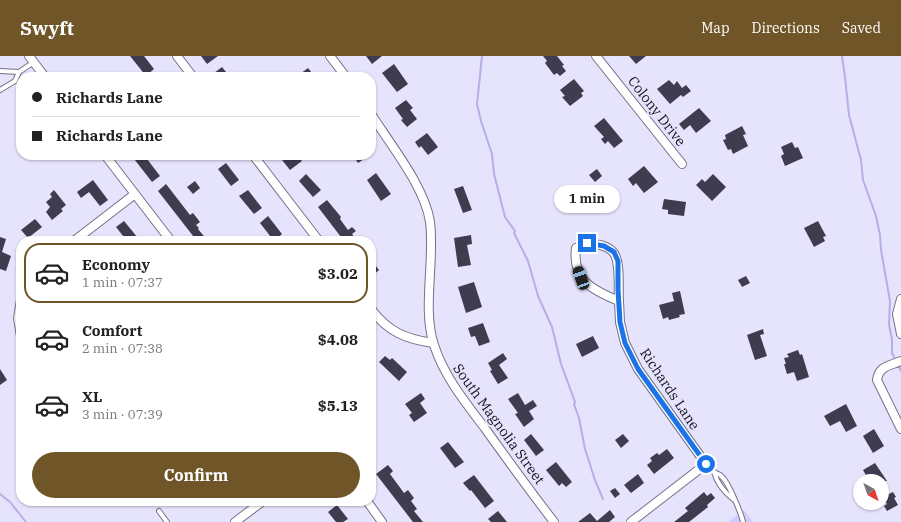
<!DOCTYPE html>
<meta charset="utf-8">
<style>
body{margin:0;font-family:"IBM Plex Serif",serif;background:#f6f6f6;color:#222;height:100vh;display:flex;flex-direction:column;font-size:15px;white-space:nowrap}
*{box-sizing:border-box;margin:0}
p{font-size:13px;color:#767676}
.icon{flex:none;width:22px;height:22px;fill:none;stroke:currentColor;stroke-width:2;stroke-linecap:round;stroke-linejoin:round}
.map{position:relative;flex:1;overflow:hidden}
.panel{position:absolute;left:16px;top:180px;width:360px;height:270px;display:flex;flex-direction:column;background:#fff;border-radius:16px;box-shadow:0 1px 3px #0004}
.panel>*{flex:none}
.top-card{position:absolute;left:16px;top:16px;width:360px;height:88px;border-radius:16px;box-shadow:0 1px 3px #0004;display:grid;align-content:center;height:88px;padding:0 16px;background:#fff}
.needle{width:26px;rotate:140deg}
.buttons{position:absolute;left:853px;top:418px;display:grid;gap:8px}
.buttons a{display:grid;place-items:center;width:36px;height:36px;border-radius:50%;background:#fff;box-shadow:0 1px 3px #0004;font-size:20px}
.end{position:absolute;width:18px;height:18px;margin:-9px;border:5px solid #1a73e8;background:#fff;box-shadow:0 0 0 2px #fff}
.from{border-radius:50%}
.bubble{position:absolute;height:28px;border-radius:14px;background:#fff;box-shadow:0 1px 3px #0004;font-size:13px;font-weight:700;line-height:28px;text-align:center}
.car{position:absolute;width:12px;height:24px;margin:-12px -6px;border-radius:5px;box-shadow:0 0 3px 1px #0007;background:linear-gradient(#222 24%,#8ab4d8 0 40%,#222 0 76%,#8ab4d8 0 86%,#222 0)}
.top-card b{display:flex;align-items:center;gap:14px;height:38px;font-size:15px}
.top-card b+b{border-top:1px solid #e0e0e0}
.top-card i{width:10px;height:10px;background:#222}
ul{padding:7px 0 0;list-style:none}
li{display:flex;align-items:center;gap:12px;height:60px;margin:0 8px 6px;padding:0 8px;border:2px solid transparent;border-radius:16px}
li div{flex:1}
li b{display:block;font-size:15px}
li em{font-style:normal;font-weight:700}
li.selected{border-color:#6f5527}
li>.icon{width:36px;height:36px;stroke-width:1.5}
.button{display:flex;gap:8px;margin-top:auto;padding:8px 16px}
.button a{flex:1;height:46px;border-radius:24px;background:#6f5527;color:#fff;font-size:16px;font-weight:700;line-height:46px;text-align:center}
header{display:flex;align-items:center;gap:24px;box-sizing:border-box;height:56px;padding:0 20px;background:#6f5527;color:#fff}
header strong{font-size:19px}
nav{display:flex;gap:22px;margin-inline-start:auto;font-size:14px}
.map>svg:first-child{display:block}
.green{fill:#d2ccfe}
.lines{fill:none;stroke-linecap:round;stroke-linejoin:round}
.stream{stroke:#b6aee6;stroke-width:2}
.building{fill:#3f3c50}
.lane-casing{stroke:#747288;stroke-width:6}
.street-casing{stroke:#747288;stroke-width:10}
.lane{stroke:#fff;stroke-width:4}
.street{stroke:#fff;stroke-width:8}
.route{stroke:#1a73e8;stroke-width:5}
.labels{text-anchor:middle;stroke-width:4;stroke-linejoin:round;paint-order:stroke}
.street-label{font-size:14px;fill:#14131c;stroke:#e6e3fc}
</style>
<header>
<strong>Swyft</strong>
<nav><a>Map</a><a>Directions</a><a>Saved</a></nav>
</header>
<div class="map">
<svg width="901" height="466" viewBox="0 0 901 466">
<rect width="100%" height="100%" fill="#e6e3fc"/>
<!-- green -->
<polygon class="green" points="744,454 753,466 728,466"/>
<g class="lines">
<!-- stream -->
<g class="stream">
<polyline points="482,0 477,48 481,65 492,98 494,118 505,161 515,175 514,177 528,205 538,240 552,271 561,308 575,346 574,348 579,362 585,393 595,424 603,443"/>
<polyline points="842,0 845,21 849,59 861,104 863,124 876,160 880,179 881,194 890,245 889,269 892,283 892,297 896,305"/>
<polyline points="898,309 901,315"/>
<polyline points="0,438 10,446 26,466"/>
</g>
</g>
<!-- building -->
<g class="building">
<polygon points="130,0 144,0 154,13 146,20"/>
<polygon points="201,0 218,0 207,8"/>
<polygon points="366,0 382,0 372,8"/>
<polygon points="543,0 557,0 564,9 562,10 566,15 560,20 557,17 554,19 545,7 547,5"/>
<polygon points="629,0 646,0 636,8"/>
<polygon points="394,8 408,28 397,36 382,17"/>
<polygon points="222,11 230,21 217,21 214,17"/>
<polygon points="308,12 315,21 296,21"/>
<polygon points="574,23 584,35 581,37 583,40 570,50 562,41 565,40 560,34"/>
<polygon points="669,24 674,29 677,25 682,32 686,29 691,35 683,41 681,39 670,48 657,33"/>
<polygon points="406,44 413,52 410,54 417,63 407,71 401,64 403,63 395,52"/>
<polygon points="699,52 711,65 696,77 690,69 684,74 679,68"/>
<polygon points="604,62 623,85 614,92 608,85 605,88 601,83 604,81 594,70"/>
<polygon points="742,70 746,78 743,79 748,90 733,98 731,93 728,94 723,84 726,83 725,79"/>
<polygon points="427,77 438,91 428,99 421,90 419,92 415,86"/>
<polygon points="792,86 795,92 798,91 803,102 785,110 781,100 784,98 781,91"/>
<polygon points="131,99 144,99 160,120 152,126"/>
<polygon points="278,99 297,99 302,105 290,114"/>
<polygon points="353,99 370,99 358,107"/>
<polygon points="226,107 239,124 231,130 218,113"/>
<polygon points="644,110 658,126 644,137 636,127 633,130 628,123"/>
<polygon points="597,113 602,120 595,126 589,119"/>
<polygon points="376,117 391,138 381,145 367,124"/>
<polygon points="306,118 321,134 313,141 299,125"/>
<polygon points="713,118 726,131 712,145 696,129 702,123 705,126"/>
<polygon points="93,124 108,144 100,150 89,136 81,142 77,136"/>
<polygon points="195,125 200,132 193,138 187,131"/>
<polygon points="166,128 190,159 193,157 200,166 196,169 199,172 198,173 208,185 197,185 158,135"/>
<polygon points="463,130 472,154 463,157 454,133"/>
<polygon points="54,134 66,149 61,153 63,155 52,164 46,156 50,151 46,146 52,141 50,138"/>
<polygon points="248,134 262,152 254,158 239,140"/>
<polygon points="664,143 686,146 684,160 668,158 668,154 662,153"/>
<polygon points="327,144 341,161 340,163 348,174 352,171 356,175 352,178 357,185 344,185 318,151"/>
<polygon points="268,160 282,178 274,185 260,167"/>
<polygon points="35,163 42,171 28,182 21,174"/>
<polygon points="124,165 138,182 135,185 127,185 116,171"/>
<polygon points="818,165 826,180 823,181 825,185 814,191 804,172"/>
<polygon points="471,179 472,188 467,189 471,209 458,211 454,182"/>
<polygon points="0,181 6,183 2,196 11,200 6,215 0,213"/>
<polygon points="371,204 379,214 371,221"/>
<polygon points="746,220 750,227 742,231 738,224"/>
<polygon points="474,226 482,251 466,257 458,231"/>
<polygon points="680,235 685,258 679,259 680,261 669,264 668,261 663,263 659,249 674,245 672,237"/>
<polygon points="483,267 490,286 479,290 475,280 471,281 468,272"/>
<polygon points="763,273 764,278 760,279 767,300 755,304 747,279"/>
<polygon points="593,280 599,292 582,301 576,288"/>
<polygon points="798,294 800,299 802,298 809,321 797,325 794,316 787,318 784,308 786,308 784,302 789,301 787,298"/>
<polygon points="503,297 507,303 499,309 508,322 498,328 490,315 492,314 488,307"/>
<polygon points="385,300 390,304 392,302 407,316 399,325 379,306"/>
<polygon points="0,313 7,324 0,329"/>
<polygon points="421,337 425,343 420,347 427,357 414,366 409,359 412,357 405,348"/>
<polygon points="518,337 525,349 533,344 537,350 529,355 534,363 524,371 515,358 518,357 508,343"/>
<polygon points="846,348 857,370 846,376 840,365 830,370 824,360"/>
<polygon points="874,373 884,390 873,397 863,380"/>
<polygon points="531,378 544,394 536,400 524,384"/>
<polygon points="623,378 629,385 621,392 615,384"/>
<polygon points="448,386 464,406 455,412 440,392"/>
<polygon points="667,393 674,402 654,418 647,409 652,405 650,402 657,397 659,399"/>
<polygon points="556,406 572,426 566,431 562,427 559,430 546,414"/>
<polygon points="875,407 887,425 872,425 870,422 868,423 863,414"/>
<polygon points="388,409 393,415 390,418 404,437 408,434 414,442 411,445 417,453 414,455 423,466 413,466 376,418"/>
<polygon points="638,418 644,427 631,437 624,429"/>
<polygon points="474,419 494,445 485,452 471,434 470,435 463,427"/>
<polygon points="615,432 620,438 615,442 610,435"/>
<polygon points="704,436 707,440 711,437 715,442 707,449 708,451 689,466 674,466 688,455 685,452"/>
<polygon points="893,436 896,441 894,442 898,449 887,455 884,450 887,448 883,441"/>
<polygon points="337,449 348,463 343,466 336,466 328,456"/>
<polygon points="610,454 615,461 609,466 578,466 590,457 597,465"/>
<polygon points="498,455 507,466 491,466 488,463"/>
</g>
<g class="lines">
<!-- lane casing -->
<g class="lane-casing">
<g id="lane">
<polyline points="0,15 19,16"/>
<polyline points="0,34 15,25 19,16 34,6"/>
<path d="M706,408c3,3 6,7 10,9 1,1 4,1 5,3 7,5 20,37 22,46"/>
<path d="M714,416c3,11 10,20 19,27"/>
<polyline points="159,455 167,466"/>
</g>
</g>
<!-- street casing -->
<g class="street-casing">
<g id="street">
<polyline points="29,0 45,21"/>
<polyline points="177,0 193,21"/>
<polyline points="330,0 346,21"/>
<polyline points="596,0 682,108"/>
<path d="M371,58c19,30 54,73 59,108 5,39 -8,87 4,123 10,31 31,57 50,82 23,32 46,64 70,95"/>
<polyline points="105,99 171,185"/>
<polyline points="253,99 319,185"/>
<polyline points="74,185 135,138"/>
<path d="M587,187c9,1 20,2 26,9 8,8 5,37 6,49 -27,-11 -47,-21 -43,-53z"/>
<polyline points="901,243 897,258 901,278"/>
<polyline points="21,244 18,262 21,280"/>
<polyline points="619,245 620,266 625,287 638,313 706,408 631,466"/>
<path d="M371,253c17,23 35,30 62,34"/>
<path d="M901,305c-12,5 -22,5 -24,19l24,49"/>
<polyline points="367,445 382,466"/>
<polyline points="235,466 263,445"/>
</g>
</g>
<!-- lane -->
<use href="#lane" class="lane"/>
<!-- street -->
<use href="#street" class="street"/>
</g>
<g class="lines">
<!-- route -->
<polyline class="route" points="587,187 604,190 614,196 618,205 618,234 620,266 625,287 638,313 706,408"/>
</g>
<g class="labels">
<!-- street labels -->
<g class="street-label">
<text transform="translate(657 55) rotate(52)" y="5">Colony Drive</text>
<text transform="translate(670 333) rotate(56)" y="5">Richards Lane</text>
<text transform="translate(499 368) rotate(54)" y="5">South Magnolia Street</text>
</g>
</g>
</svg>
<div class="buttons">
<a><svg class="needle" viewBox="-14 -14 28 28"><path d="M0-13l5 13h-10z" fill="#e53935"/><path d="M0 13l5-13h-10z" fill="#767676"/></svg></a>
</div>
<i class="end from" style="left:706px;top:408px"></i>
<i class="end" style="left:587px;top:187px"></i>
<div class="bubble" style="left:554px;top:129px;width:66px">1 min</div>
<i class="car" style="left:581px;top:222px;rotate:340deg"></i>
<div class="top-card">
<b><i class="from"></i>Richards Lane</b>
<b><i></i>Richards Lane</b>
</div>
<section class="panel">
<ul>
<li class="selected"><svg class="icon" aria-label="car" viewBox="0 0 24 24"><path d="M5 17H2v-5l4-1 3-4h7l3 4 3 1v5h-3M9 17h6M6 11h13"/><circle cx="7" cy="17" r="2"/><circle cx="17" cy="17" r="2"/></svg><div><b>Economy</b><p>1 min · 07:37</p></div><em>$3.02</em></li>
<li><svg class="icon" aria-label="car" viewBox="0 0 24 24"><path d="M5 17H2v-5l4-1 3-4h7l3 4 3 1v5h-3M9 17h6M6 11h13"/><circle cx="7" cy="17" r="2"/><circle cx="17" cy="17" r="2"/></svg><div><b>Comfort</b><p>2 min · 07:38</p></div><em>$4.08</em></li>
<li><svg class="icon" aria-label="car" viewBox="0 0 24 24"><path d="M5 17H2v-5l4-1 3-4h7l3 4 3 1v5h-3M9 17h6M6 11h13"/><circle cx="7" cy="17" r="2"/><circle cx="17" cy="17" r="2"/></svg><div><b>XL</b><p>3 min · 07:39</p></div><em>$5.13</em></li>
</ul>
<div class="button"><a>Confirm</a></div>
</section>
</div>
